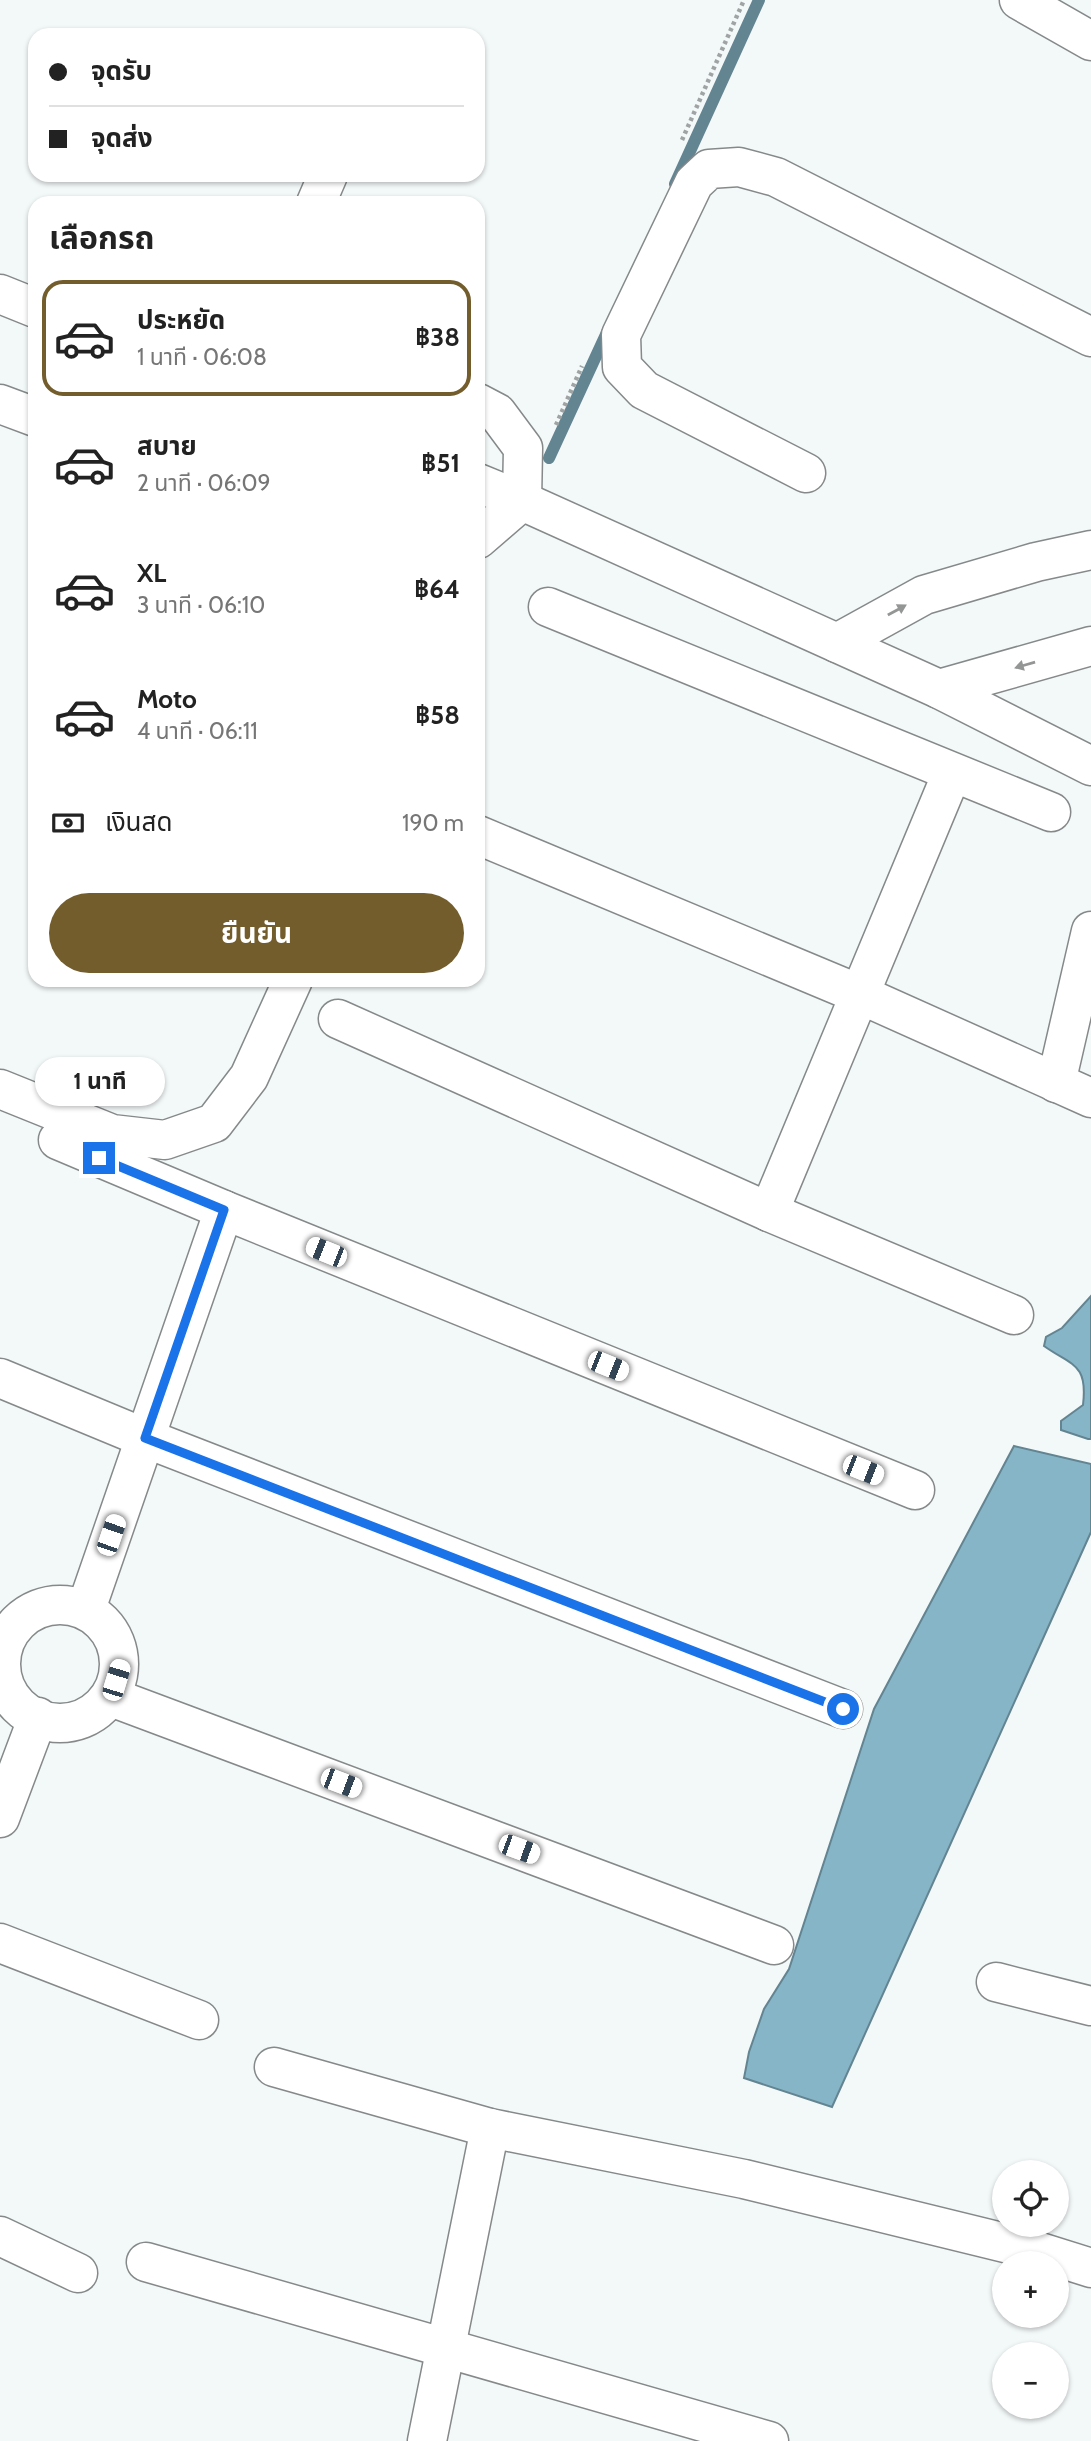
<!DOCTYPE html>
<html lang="th">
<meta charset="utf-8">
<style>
body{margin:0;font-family:Cabin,"Noto Sans Thai",sans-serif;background:#f6f6f6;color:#222;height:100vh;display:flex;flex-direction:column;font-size:26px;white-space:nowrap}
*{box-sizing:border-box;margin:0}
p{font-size:23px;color:#767676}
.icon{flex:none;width:38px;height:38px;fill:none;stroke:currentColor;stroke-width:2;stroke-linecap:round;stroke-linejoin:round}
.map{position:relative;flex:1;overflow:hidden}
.sheet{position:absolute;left:28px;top:196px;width:457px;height:791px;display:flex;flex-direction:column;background:#fff;border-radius:21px;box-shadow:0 2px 5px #0004}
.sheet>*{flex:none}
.hud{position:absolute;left:28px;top:28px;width:457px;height:154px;border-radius:21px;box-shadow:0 2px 5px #0004;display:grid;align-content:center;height:154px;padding:0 21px;background:#fff}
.controls{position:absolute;left:992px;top:2160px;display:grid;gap:14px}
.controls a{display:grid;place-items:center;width:77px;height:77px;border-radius:50%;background:#fff;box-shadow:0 2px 5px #0004;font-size:35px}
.end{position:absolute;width:32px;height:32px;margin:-16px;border:9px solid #1a73e8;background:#fff;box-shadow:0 0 0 4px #fff}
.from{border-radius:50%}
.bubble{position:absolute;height:49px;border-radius:24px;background:#fff;box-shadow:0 2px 5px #0004;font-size:23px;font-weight:700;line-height:49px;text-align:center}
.car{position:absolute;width:21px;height:42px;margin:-21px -10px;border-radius:9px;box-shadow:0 0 5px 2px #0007;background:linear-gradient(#fff 24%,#345 0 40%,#fff 0 76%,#345 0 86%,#fff 0)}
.hud b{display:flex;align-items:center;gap:24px;height:66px;font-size:26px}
.hud b+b{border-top:2px solid #e0e0e0}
.hud i{width:18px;height:18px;background:#222}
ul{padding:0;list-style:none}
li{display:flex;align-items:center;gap:21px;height:116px;margin:0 14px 10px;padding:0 7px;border:4px solid transparent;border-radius:21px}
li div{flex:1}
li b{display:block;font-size:26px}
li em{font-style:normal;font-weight:700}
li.selected{border-color:#735d2d}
li>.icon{width:63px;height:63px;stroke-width:1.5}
h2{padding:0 21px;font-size:32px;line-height:84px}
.pay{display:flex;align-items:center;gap:18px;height:77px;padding:0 21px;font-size:26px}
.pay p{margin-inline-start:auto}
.button{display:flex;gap:14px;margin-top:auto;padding:14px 21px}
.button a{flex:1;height:80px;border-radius:42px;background:#735d2d;color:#fff;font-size:28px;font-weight:700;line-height:80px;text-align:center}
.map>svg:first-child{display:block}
.water{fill:#86b5c7;stroke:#638491;stroke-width:2}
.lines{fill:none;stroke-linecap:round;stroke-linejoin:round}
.stream{stroke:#638491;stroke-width:12}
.minor-casing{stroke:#85898a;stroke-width:41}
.path{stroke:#9fa3a4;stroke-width:4.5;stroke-dasharray:3.5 3.5;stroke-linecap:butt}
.minor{stroke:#fff;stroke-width:38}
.oneway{fill:#949595}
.route{stroke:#1a73e8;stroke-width:9}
</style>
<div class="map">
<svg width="1091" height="2441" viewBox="0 0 1091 2441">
<rect width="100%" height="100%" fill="#f3f8f9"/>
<!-- water -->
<g class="water">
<path d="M1091,1296v143h-3l-27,-9v-9l22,-16c5,-42 -11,-39 -39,-59l2,-9 16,-9z"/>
<polygon points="1014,1446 1091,1464 1091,1532 832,2107 744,2078 749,2052 764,2009 789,1969 874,1709"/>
</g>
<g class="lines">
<!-- stream -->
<g class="stream">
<polyline points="675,184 759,0"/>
<polyline points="549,458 609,328"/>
</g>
<!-- minor casing -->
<g class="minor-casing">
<g id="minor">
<polyline points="1019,0 1091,41"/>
<polyline points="316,203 328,175"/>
<polyline points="0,294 35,308"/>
<polyline points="478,403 497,413 523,448 522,501 478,539"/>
<polyline points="0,404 35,417"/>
<polyline points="806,473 644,390 622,367 621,335 694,183 709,169 739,167 776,177 1091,337"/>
<polyline points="478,483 522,501 939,689 1091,766"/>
<polyline points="548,607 1051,812"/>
<polyline points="837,643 924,595 1036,562 1091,550"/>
<polyline points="939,689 1091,646"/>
<polyline points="478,835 859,994 1091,1098"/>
<polyline points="338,1019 769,1212 1014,1315"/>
<polyline points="1056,1083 1091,931"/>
<polyline points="0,1089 112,1134 165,1140 214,1123 249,1077 293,980"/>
<polyline points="58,1140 224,1210"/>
<polyline points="769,1212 952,773"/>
<polyline points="0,1378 145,1438 843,1709"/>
<circle cx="60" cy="1664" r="59"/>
<polyline points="86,1609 224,1210 915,1490"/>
<polyline points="111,1697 774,1945"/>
<polyline points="0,1818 38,1717"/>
<polyline points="0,1943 199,2020"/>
<polyline points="996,1982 1091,2006"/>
<polyline points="274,2067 490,2128 744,2179 1034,2250 1091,2268"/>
<polyline points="0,2236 78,2273"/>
<polyline points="146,2262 769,2441"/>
<polyline points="427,2441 490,2128"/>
</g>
</g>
<!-- path -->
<g class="path">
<polyline points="682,140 744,0"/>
<polyline points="556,425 582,366"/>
</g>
<!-- minor -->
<use href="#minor" class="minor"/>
</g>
<!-- one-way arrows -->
<defs><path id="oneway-solid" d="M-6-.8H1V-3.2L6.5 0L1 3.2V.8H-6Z" transform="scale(1.75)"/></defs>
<g class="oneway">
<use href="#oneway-solid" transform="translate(897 610) rotate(-29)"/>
<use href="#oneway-solid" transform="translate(1025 665) rotate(164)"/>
</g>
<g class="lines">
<!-- route -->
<polyline class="route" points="99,1158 224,1210 145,1438 843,1709"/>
</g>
</svg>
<div class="controls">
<a><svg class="icon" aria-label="locate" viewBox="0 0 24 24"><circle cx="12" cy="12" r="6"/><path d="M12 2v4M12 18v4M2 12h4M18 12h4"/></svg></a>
<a>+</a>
<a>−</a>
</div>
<i class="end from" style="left:843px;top:1709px"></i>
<i class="end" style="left:99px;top:1158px"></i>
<div class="bubble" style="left:35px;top:1057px;width:130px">1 นาที</div>
<i class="car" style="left:326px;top:1252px;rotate:292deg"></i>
<i class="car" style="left:608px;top:1366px;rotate:112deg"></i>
<i class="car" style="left:863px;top:1470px;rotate:112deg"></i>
<i class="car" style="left:111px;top:1535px;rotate:19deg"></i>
<i class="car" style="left:116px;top:1680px;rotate:17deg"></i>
<i class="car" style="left:341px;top:1783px;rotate:111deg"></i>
<i class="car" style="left:519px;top:1849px;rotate:110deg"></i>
<div class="hud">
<b><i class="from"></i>จุดรับ</b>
<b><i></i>จุดส่ง</b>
</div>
<section class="sheet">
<h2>เลือกรถ</h2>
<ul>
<li class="selected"><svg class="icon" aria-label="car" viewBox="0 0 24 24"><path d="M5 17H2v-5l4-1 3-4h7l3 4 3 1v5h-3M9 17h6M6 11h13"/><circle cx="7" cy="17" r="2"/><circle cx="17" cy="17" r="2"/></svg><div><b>ประหยัด</b><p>1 นาที · 06:08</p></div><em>฿38</em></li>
<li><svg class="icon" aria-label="car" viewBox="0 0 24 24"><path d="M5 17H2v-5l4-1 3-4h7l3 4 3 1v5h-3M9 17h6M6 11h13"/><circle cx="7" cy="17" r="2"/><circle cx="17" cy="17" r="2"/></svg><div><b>สบาย</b><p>2 นาที · 06:09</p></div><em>฿51</em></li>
<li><svg class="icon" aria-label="car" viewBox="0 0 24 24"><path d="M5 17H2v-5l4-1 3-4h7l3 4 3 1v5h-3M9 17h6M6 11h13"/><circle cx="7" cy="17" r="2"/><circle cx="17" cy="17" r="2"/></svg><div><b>XL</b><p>3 นาที · 06:10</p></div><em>฿64</em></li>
<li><svg class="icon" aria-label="car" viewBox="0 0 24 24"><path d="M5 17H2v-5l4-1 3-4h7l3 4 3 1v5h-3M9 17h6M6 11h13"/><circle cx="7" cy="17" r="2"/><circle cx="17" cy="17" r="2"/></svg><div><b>Moto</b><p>4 นาที · 06:11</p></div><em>฿58</em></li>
</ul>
<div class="pay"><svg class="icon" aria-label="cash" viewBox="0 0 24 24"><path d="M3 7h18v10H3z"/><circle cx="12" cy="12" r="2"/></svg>เงินสด<p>190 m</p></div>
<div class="button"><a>ยืนยัน</a></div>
</section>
</div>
